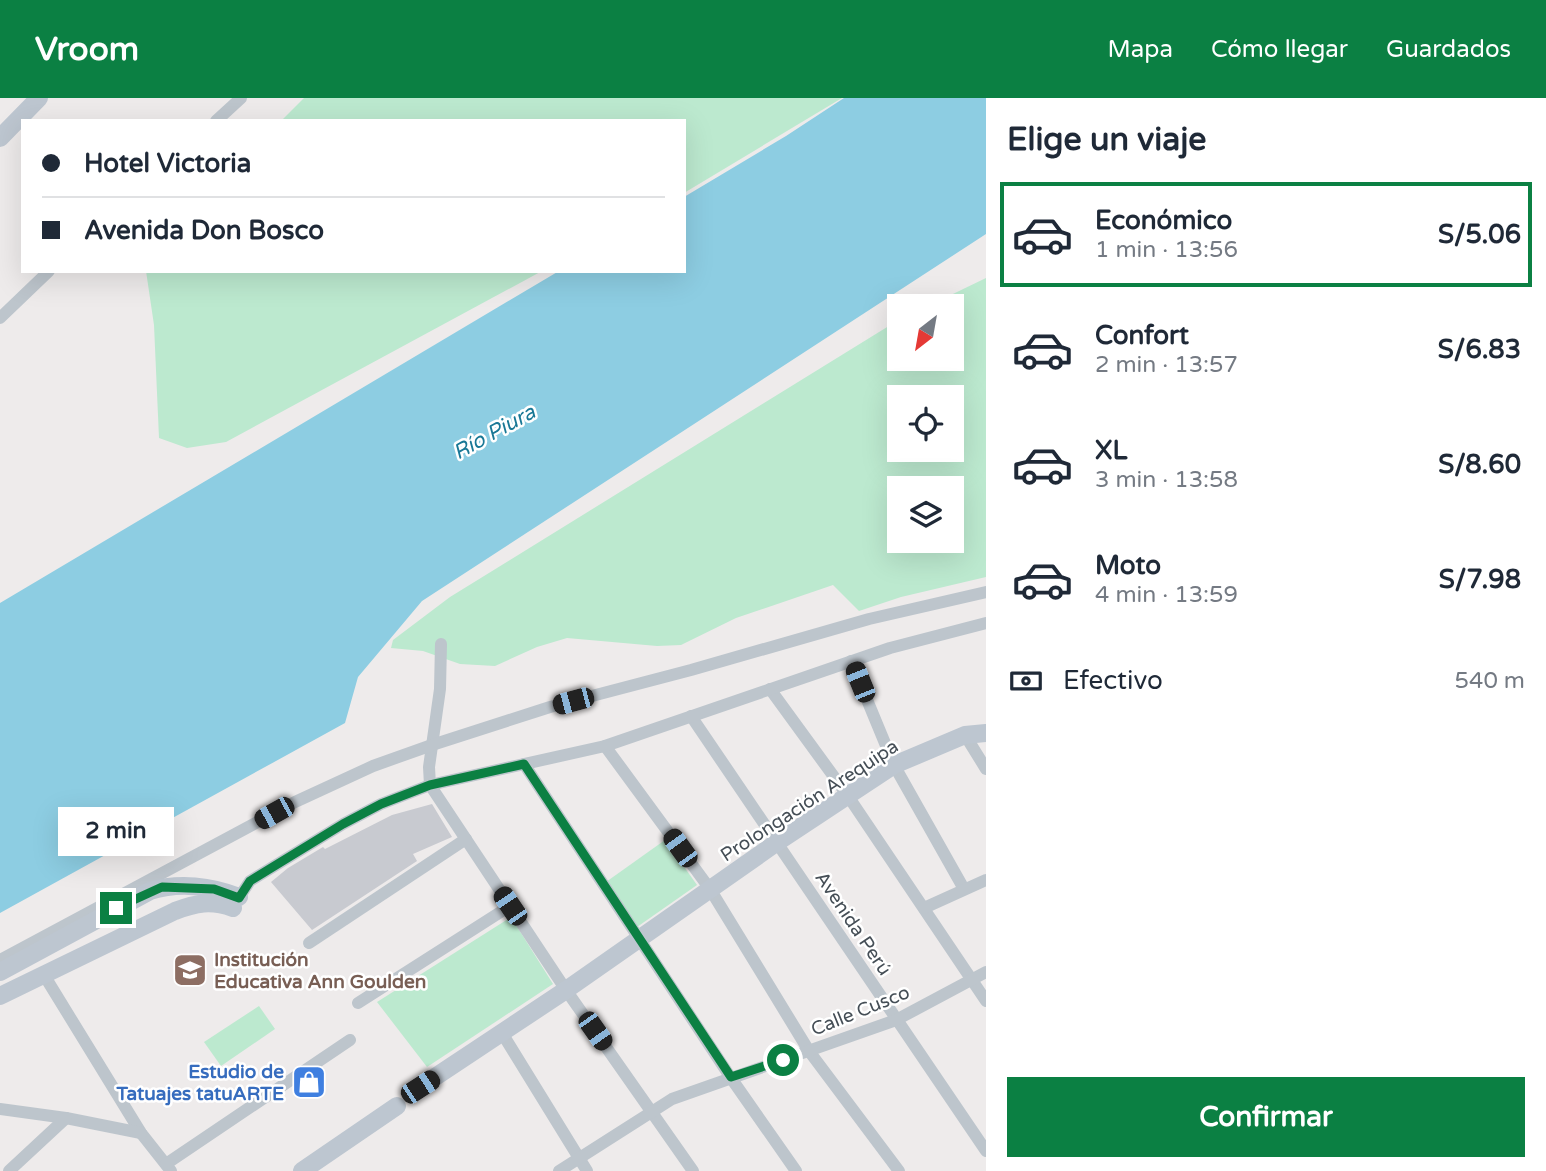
<!DOCTYPE html>
<html lang="es">
<meta charset="utf-8">
<style>
body{margin:0;font-family:"Varela Round",sans-serif;background:#f6f6f7;color:#1f2937;height:100vh;display:flex;flex-direction:column;font-size:26px;white-space:nowrap}
*{box-sizing:border-box;margin:0}
p{font-size:23px;color:#747a83}
.icon{flex:none;width:38px;height:38px;fill:none;stroke:currentColor;stroke-width:2;stroke-linecap:round;stroke-linejoin:round}
.map{position:relative;flex:1;overflow:hidden}
.drawer{display:flex;flex-direction:column;background:#fff;width:560px}
.drawer>*{flex:none}
.guide{position:absolute;left:21px;top:21px;width:665px;height:154px;border-radius:0px;box-shadow:0 7px 28px #0002;display:grid;align-content:center;height:154px;padding:0 21px;background:#fff}
.needle{width:46px;rotate:211deg}
.buttons{position:absolute;left:887px;top:196px;display:grid;gap:14px}
.buttons a{display:grid;place-items:center;width:77px;height:77px;border-radius:0px;background:#fff;box-shadow:0 7px 28px #0002;font-size:35px}
.end{position:absolute;width:32px;height:32px;margin:-16px;border:9px solid #0b8043;background:#fff;box-shadow:0 0 0 4px #fff}
.from{border-radius:50%}
.bubble{position:absolute;height:49px;border-radius:0px;background:#fff;box-shadow:0 7px 28px #0002;font-size:23px;font-weight:800;line-height:49px;text-align:center}
.car{position:absolute;width:21px;height:42px;margin:-21px -10px;border-radius:9px;box-shadow:0 0 5px 2px #0007;background:linear-gradient(#222 24%,#8ab4d8 0 40%,#222 0 76%,#8ab4d8 0 86%,#222 0)}
.guide b{display:flex;align-items:center;gap:24px;height:66px;font-size:26px}
.guide b+b{border-top:2px solid #e0e1e3}
.guide i{width:18px;height:18px;background:#1f2937}
ul{padding:0;list-style:none}
li{display:flex;align-items:center;gap:21px;height:105px;margin:0 14px 10px;padding:0 7px;border:4px solid transparent;border-radius:0px}
li div{flex:1}
li b{display:block;font-size:26px}
li em{font-style:normal;font-weight:800}
li.selected{border-color:#0b8043}
li>.icon{width:63px;height:63px;stroke-width:1.5}
h2{padding:0 21px;font-size:32px;line-height:84px}
.pay{display:flex;align-items:center;gap:18px;height:77px;padding:0 21px;font-size:26px}
.pay p{margin-inline-start:auto}
.action{display:flex;gap:14px;margin-top:auto;padding:14px 21px}
.action a{flex:1;height:80px;border-radius:0px;background:#0b8043;color:#fff;font-size:28px;font-weight:800;line-height:80px;text-align:center}
header{display:flex;align-items:center;gap:42px;box-sizing:border-box;height:98px;padding:0 35px;background:#0b8043;color:#fff}
header strong{font-size:33px}
nav{display:flex;gap:38px;margin-inline-start:auto;font-size:24px}
main{display:flex;flex:1;min-height:0}
.map>svg:first-child{display:block}
.green{fill:#bce9cf;fill-rule:evenodd}
.water{fill:#8dcde2}
.building{fill:#c8cad0}
.lines{fill:none;stroke-linecap:round;stroke-linejoin:round}
.street{stroke:#bdc5cc;stroke-width:12}
.secondary{stroke:#bdc6d0;stroke-width:18}
.route{stroke:#0b8043;stroke-width:9}
.labels{text-anchor:middle;stroke-width:5;stroke-linejoin:round;paint-order:stroke}
.street-label{font-size:19px;fill:#454e56;stroke:#fff}
.education-label{font-size:19px;font-weight:bold;fill:#785e54;stroke:#fff;text-anchor:start}
.shop-label{font-size:19px;font-weight:bold;fill:#366cbe;stroke:#fff;text-anchor:end}
.water-label{font-size:21px;font-style:italic;fill:#197896;stroke:#fff}
</style>
<header>
<strong>Vroom</strong>
<nav><a>Mapa</a><a>Cómo llegar</a><a>Guardados</a></nav>
</header>
<main>
<div class="map">
<svg width="986" height="1073" viewBox="0 0 986 1073">
<rect width="100%" height="100%" fill="#eeebeb"/>
<!-- green -->
<g class="green">
<polygon points="304,0 842,0 684,95 684,23 281,23"/>
<polygon points="146,173 542,173 226,344 187,350 159,340 154,227"/>
<path d="M986,180v299l-85,20 -42,14 -26,-26 -97,33 -55,27 -24,1 -90,-8 -30,9 -42,19 -35,-2 -37,-13 -32,-3 2,-8 57,-43 442,-273 7,-4 1,39h52v-53h-24zM900,299h52v53h-52zM900,390h52v53h-52z"/>
<polygon points="665,742 697,787 637,829 606,784"/>
<polygon points="511,819 553,886 427,969 377,904"/>
<polygon points="259,908 275,931 221,968 204,944"/>
</g>
<!-- water -->
<polygon class="water" points="844,0 986,0 986,136 422,503 358,579 345,625 0,815 0,505 559,173 684,173 684,99 786,38"/>
<!-- building -->
<polygon class="building" points="432,706 452,739 413,756 417,763 312,832 271,784 288,770 323,749 325,751 392,717"/>
<g class="lines">
<!-- street -->
<g class="street">
<polyline points="216,23 241,0"/>
<polyline points="0,220 49,173"/>
<polyline points="441,546 440,591 429,669 430,687 566,892 693,1073"/>
<polyline points="851,563 894,667 964,791"/>
<polyline points="770,591 848,698 986,903"/>
<polyline points="691,618 986,1053"/>
<polyline points="965,637 986,671"/>
<polyline points="605,648 710,791 809,953 899,1073"/>
<polyline points="524,666 731,980 796,1073"/>
<polyline points="236,804 250,783 343,726 381,706 430,687 605,648 890,550 986,525"/>
<polyline points="924,810 986,782"/>
<polyline points="309,845 466,741"/>
<polyline points="0,862 295,704 373,668 432,647 550,609 691,572 869,521 986,494"/>
<polyline points="44,877 141,1035 171,1073"/>
<polyline points="358,905 510,808"/>
<polyline points="502,935 587,1073"/>
<polyline points="0,1011 66,1020 141,1035"/>
<polyline points="166,1066 350,942"/>
<polyline points="9,1073 66,1020"/>
<polyline points="559,1073 672,1001 896,922 986,874"/>
</g>
<!-- secondary -->
<g class="secondary">
<polyline points="0,40 39,0"/>
<path d="M0,874l150,-81c29,-9 61,-5 89,6"/>
<path d="M0,898l175,-85c21,-8 36,-11 58,-3"/>
<polyline points="420,989 566,892 776,745 894,667 965,637 986,635"/>
<polyline points="302,1073 397,1008"/>
</g>
</g>
<g class="lines">
<!-- route -->
<polyline class="route" points="116,810 162,789 214,791 239,800 250,783 343,726 381,706 430,687 524,666 731,979 783,962"/>
</g>
<!-- icons -->
<defs>
<g id="school-square" transform="scale(1.75)"><rect x="-9" y="-9" width="18" height="18" rx="4" fill="#8d6e63" stroke="#fff"/><path d="M0-5L7-2L0 1L-7-2ZM-4 1L0 2.5L4 1V4Q0 6-4 4Z" fill="#fff"/></g>
<g id="shop-square" transform="scale(1.75)"><rect x="-9" y="-9" width="18" height="18" rx="4" fill="#3f7fe0" stroke="#fff"/><path d="M-5-2.5h2.3a2.7 3.5 0 0 1 5.4 0H5L5.5 6h-11ZM-1.5-2.5h3a1.5 2.3 0 0 0-3 0Z" fill="#fff"/></g>
</defs>
<g fill-rule="evenodd">
<use href="#school-square" x="190" y="872"/>
<use href="#shop-square" x="309" y="984"/>
</g>
<g class="labels">
<!-- street labels -->
<g class="street-label">
<text transform="translate(809 702) rotate(-33)" y="7">Prolongación Arequipa</text>
<text transform="translate(854 825) rotate(56)" y="7">Avenida Perú</text>
<text transform="translate(860 912) rotate(-22)" y="7">Calle Cusco</text>
</g>
<!-- education labels -->
<g class="education-label">
<text x="214" y="868">Institución<tspan x="214" dy="22">Educativa Ann Goulden</tspan></text>
</g>
<!-- shop labels -->
<g class="shop-label">
<text x="284" y="980">Estudio de<tspan x="284" dy="22">Tatuajes tatuARTE</tspan></text>
</g>
<!-- water labels -->
<g class="water-label">
<text transform="translate(494 334) rotate(-29)" y="7">Río Piura</text>
</g>
</g>
</svg>
<div class="buttons">
<a><svg class="needle" viewBox="-14 -14 28 28"><path d="M0-13l5 13h-10z" fill="#e53935"/><path d="M0 13l5-13h-10z" fill="#747a83"/></svg></a>
<a><svg class="icon" aria-label="locate" viewBox="0 0 24 24"><circle cx="12" cy="12" r="6"/><path d="M12 2v4M12 18v4M2 12h4M18 12h4"/></svg></a>
<a><svg class="icon" aria-label="layers" viewBox="0 0 24 24"><path d="M12 4l9 5-9 5-9-5zM3 14l9 5 9-5"/></svg></a>
</div>
<i class="end from" style="left:783px;top:962px"></i>
<i class="end" style="left:116px;top:810px"></i>
<div class="bubble" style="left:58px;top:709px;width:116px">2 min</div>
<i class="car" style="left:860px;top:584px;rotate:338deg"></i>
<i class="car" style="left:573px;top:603px;rotate:255deg"></i>
<i class="car" style="left:274px;top:715px;rotate:241deg"></i>
<i class="car" style="left:680px;top:750px;rotate:324deg"></i>
<i class="car" style="left:510px;top:808px;rotate:326deg"></i>
<i class="car" style="left:595px;top:933px;rotate:145deg"></i>
<i class="car" style="left:420px;top:989px;rotate:57deg"></i>
<div class="guide">
<b><i class="from"></i>Hotel Victoria</b>
<b><i></i>Avenida Don Bosco</b>
</div>
</div>
<section class="drawer">
<h2>Elige un viaje</h2>
<ul>
<li class="selected"><svg class="icon" aria-label="car" viewBox="0 0 24 24"><path d="M5 17H2v-5l4-1 3-4h7l3 4 3 1v5h-3M9 17h6M6 11h13"/><circle cx="7" cy="17" r="2"/><circle cx="17" cy="17" r="2"/></svg><div><b>Económico</b><p>1 min · 13:56</p></div><em>S/5.06</em></li>
<li><svg class="icon" aria-label="car" viewBox="0 0 24 24"><path d="M5 17H2v-5l4-1 3-4h7l3 4 3 1v5h-3M9 17h6M6 11h13"/><circle cx="7" cy="17" r="2"/><circle cx="17" cy="17" r="2"/></svg><div><b>Confort</b><p>2 min · 13:57</p></div><em>S/6.83</em></li>
<li><svg class="icon" aria-label="car" viewBox="0 0 24 24"><path d="M5 17H2v-5l4-1 3-4h7l3 4 3 1v5h-3M9 17h6M6 11h13"/><circle cx="7" cy="17" r="2"/><circle cx="17" cy="17" r="2"/></svg><div><b>XL</b><p>3 min · 13:58</p></div><em>S/8.60</em></li>
<li><svg class="icon" aria-label="car" viewBox="0 0 24 24"><path d="M5 17H2v-5l4-1 3-4h7l3 4 3 1v5h-3M9 17h6M6 11h13"/><circle cx="7" cy="17" r="2"/><circle cx="17" cy="17" r="2"/></svg><div><b>Moto</b><p>4 min · 13:59</p></div><em>S/7.98</em></li>
</ul>
<div class="pay"><svg class="icon" aria-label="cash" viewBox="0 0 24 24"><path d="M3 7h18v10H3z"/><circle cx="12" cy="12" r="2"/></svg>Efectivo<p>540 m</p></div>
<div class="action"><a>Confirmar</a></div>
</section>
</main>
